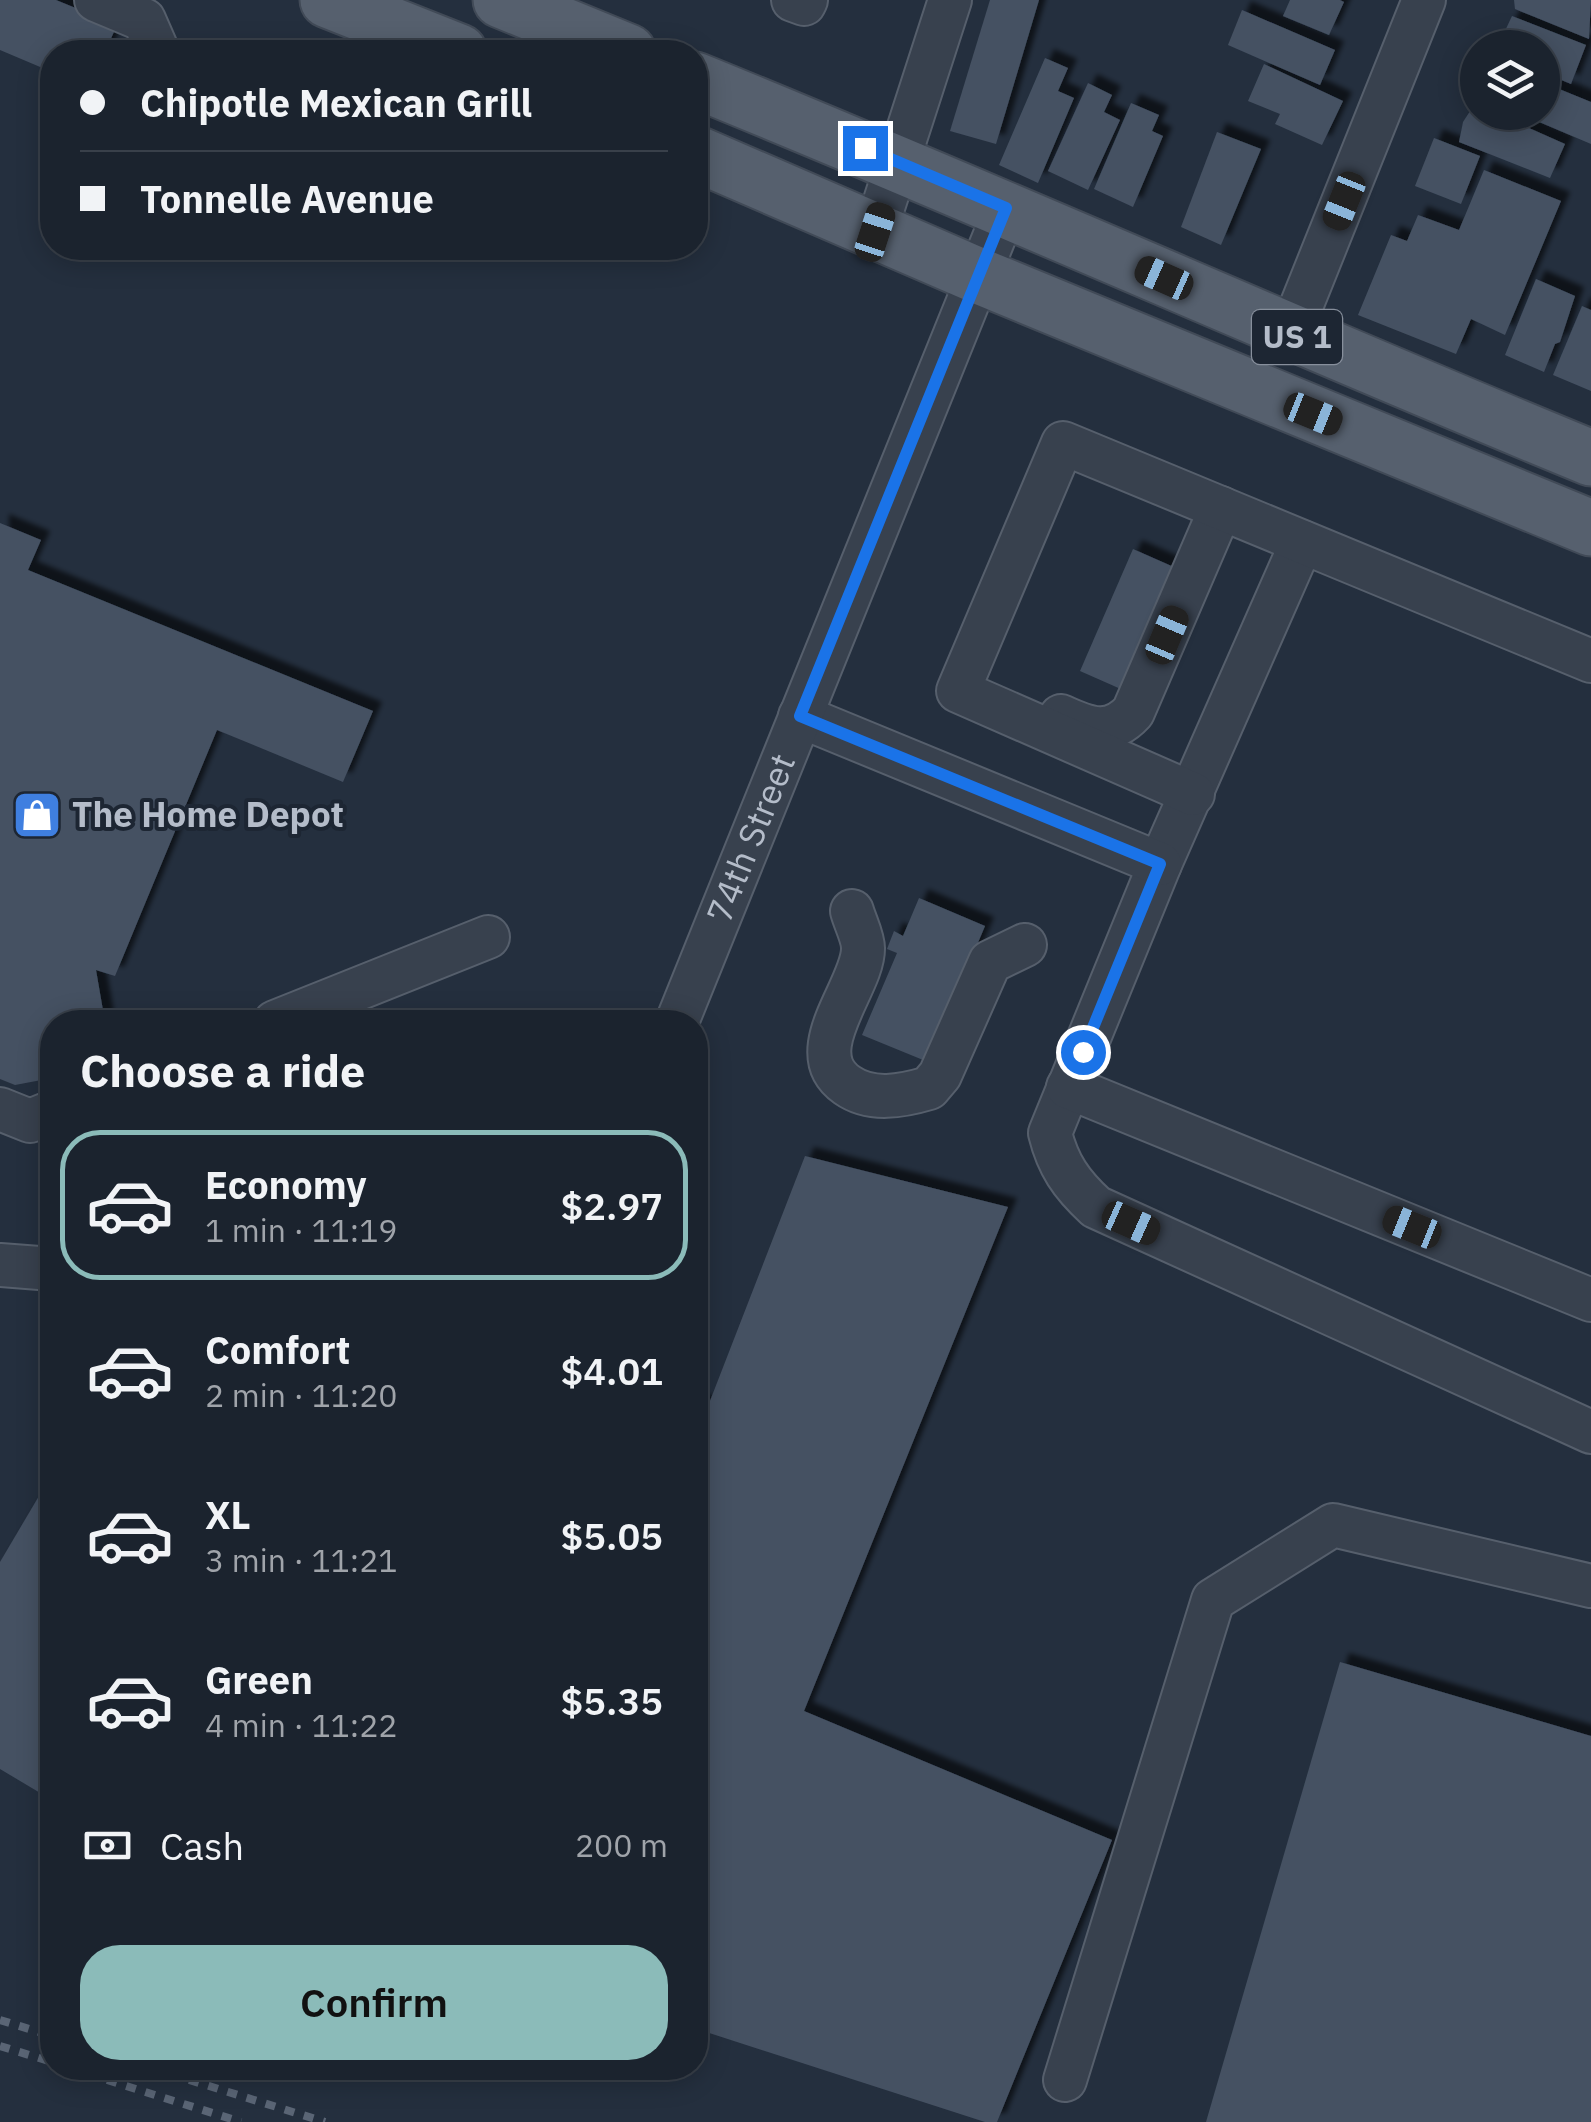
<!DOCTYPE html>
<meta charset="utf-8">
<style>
body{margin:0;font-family:"IBM Plex Sans",sans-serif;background:#282f3a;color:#f1f3f6;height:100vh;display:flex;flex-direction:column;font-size:38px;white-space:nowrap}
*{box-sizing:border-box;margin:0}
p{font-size:32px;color:#a0a4aa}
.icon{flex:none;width:55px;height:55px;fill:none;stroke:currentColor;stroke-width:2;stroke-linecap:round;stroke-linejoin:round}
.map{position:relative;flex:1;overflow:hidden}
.drawer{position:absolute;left:40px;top:1010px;width:668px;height:1070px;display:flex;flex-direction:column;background:#1b232e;border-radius:40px;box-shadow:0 5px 25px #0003,0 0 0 2px #39404a}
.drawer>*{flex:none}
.hud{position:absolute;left:40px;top:40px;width:668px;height:220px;border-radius:40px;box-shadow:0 5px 25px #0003,0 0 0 2px #39404a;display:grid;align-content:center;height:220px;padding:0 40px;background:#1b232e}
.buttons{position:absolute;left:1460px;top:30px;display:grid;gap:20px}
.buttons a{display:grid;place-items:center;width:100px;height:100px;border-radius:50%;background:#1b232e;box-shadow:0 5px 25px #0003,0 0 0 2px #39404a;font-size:50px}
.end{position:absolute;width:45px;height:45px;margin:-22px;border:12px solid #1a73e8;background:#fff;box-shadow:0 0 0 5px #fff}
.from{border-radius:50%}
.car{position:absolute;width:30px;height:60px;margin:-30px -15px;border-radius:12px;box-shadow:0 0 8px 2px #0007;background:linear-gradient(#222 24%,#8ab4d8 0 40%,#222 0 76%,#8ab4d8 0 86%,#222 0)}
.hud b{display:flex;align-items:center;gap:35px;height:95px;font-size:38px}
.hud b+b{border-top:2px solid #39404a}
.hud i{width:25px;height:25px;background:#f1f3f6}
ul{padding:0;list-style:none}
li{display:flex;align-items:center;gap:30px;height:150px;margin:0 20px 15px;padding:0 20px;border:5px solid transparent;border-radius:40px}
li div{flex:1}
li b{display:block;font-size:38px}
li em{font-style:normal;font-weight:600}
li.current{border-color:#8bbbb9}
li>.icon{width:90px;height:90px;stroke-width:1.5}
h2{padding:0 40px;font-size:45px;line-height:120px}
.pay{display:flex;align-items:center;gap:25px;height:110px;padding:0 40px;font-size:38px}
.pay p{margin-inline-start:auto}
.primary-button{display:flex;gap:20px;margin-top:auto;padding:20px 40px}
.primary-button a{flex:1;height:115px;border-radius:40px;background:#8bbbb9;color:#111;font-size:40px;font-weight:600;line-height:115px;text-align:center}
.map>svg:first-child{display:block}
.building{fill:#455162;filter:url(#shadow)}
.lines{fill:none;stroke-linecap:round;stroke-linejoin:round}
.minor-casing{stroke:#565f6c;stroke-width:46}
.major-casing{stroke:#414a57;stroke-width:59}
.minor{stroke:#38414e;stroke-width:42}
.major{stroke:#56606e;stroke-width:55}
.rail{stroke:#5a6575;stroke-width:8;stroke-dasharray:10 10;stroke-linecap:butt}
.route{stroke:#1a73e8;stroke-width:12}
.labels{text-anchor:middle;stroke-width:8;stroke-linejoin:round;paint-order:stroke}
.shield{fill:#1d2633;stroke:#878f9c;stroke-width:2.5}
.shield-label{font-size:32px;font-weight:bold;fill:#b4bcc9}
.poi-label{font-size:35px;font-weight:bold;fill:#b4bcc9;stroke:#1d2633;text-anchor:start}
.street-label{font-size:35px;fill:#b4bcc9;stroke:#1d2633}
</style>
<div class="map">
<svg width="1591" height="2122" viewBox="0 0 1591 2122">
<defs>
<filter id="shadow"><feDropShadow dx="9" dy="-9" stdDeviation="2.5" flood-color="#0009"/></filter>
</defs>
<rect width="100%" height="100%" fill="#242f3e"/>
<!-- building -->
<g class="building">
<polygon points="0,0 56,0 117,25 105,52 52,52 52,72 0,50"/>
<polygon points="990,0 1039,0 996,144 950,131"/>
<polygon points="1290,0 1340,0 1344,2 1329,35 1283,16"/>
<polygon points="1514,0 1591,0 1589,39 1515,9"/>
<polygon points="1242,10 1335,50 1320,85 1228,45"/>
<polygon points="1512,16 1586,45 1571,84 1542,72 1542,48 1497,48"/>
<polygon points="1045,58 1068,68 1058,91 1074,98 1038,183 999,165"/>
<polygon points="1264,64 1343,101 1322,145 1275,124 1280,114 1248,101"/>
<polygon points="1542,82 1591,102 1591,144 1518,113 1542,112"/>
<polygon points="1088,83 1112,95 1104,112 1120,120 1088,190 1048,171"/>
<polygon points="1131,103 1159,115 1152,131 1163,136 1133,207 1094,189"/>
<polygon points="1474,105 1478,112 1493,112 1565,144 1550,178 1459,142 1463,122"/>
<polygon points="1217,132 1261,149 1221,245 1181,227"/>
<polygon points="1434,138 1480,156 1461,204 1415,186"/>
<polygon points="1484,170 1561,201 1505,335 1471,319 1456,354 1358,315 1391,235 1407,241 1418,215 1459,230"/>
<polygon points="1536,279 1575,296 1560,342 1555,344 1544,372 1505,355"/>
<polygon points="1582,306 1591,310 1591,391 1553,375"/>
<polygon points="0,523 41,540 28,570 373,711 343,782 217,730 115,976 96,970 105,1022 52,1022 52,1078 15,1085 0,1079"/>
<polygon points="1133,549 1176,568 1123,690 1080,671"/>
<polygon points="919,898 985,926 928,1062 862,1035 897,953 887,949 894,931 903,936"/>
<polygon points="805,1156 1008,1207 804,1711 1112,1840 997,2122 985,2122 700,2030 695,2042 695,1403 708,1406"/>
<polygon points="52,1474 52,1800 0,1769 0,1562"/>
<polygon points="1340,1662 1591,1736 1591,2122 1206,2122"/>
</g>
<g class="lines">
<!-- minor casing -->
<g class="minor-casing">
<g id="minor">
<polyline points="96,0 144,20 158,52"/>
<polyline points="793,0 804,4 806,0"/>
<polyline points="875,232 950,0"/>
<polyline points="1290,334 1424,0"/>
<path d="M1302,542l-142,322 -110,269c8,32 21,51 46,74l495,225"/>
<polyline points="800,716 1160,864"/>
<path d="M1061,716c28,13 49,21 72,-4l88,-204"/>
<polyline points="1193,794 958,691 1063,443 1591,661"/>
<path d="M852,911c3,11 11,26 11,37 1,38 -64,103 -16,137 24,17 55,11 82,3l11,-13 50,-113 35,-17"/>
<polyline points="275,1022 488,937"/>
<path id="s1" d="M677,1022l329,-814"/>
<polyline points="1068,1087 1591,1300"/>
<polyline points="0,1109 30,1121 52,1112"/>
<polyline points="0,1265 52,1269"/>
<polyline points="1065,2080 1213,1600 1333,1525 1591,1586"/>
</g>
</g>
<!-- major casing -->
<g class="major-casing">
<g id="major">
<polyline points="328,0 459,52"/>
<polyline points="501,0 628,52"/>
<path d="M695,80c300,122 596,255 896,378"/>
<polyline points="695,153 979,276 1591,528"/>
</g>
</g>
<!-- minor -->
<use href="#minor" class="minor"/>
<!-- major -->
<use href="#major" class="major"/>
<!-- rail -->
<g class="rail">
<polyline points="0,2020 52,2036"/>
<polyline points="0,2046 52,2062"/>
<polyline points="69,2068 241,2122"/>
<polyline points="151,2068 325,2122"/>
</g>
</g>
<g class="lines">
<!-- route -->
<polyline class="route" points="865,148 1006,208 800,716 1160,864 1083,1052"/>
</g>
<!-- icons -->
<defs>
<g id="shop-square" transform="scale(2.5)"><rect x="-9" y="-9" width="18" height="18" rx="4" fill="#3f7fe0" stroke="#1d2633"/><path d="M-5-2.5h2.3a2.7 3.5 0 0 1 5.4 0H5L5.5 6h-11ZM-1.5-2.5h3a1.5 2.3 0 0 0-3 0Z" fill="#fff"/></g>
</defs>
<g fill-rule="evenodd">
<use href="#shop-square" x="37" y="815"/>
</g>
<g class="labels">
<!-- shield labels -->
<rect class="shield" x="1252" y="310" width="90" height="54" rx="8"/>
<g class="shield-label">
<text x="1297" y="348">US 1</text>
</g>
<!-- poi labels -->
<g class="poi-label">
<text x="72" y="827">The Home Depot</text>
</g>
<!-- street labels -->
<g class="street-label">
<text dy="12" stroke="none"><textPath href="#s1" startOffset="198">74th Street</textPath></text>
</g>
</g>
</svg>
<div class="buttons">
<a><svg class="icon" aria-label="layers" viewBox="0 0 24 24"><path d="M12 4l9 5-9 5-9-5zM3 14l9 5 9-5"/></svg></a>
</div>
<i class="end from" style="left:1083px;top:1052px"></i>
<i class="end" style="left:865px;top:148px"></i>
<i class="car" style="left:1344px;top:201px;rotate:202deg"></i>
<i class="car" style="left:875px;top:232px;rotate:18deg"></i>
<i class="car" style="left:1164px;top:278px;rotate:294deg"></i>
<i class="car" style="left:1313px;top:414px;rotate:112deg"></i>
<i class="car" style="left:1167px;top:635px;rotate:23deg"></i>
<i class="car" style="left:1131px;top:1223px;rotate:114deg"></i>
<i class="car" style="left:1412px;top:1227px;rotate:292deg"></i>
<div class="hud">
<b><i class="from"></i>Chipotle Mexican Grill</b>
<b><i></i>Tonnelle Avenue</b>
</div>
<section class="drawer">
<h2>Choose a ride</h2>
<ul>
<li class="current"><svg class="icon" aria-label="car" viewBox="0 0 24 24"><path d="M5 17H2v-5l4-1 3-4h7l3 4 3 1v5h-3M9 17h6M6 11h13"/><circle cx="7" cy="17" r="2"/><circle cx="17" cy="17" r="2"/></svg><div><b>Economy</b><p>1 min · 11:19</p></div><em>$2.97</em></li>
<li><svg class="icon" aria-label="car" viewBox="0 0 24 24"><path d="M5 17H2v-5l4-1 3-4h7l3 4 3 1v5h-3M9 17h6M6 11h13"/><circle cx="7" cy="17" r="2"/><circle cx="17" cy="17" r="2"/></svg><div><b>Comfort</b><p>2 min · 11:20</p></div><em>$4.01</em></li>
<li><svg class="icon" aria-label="car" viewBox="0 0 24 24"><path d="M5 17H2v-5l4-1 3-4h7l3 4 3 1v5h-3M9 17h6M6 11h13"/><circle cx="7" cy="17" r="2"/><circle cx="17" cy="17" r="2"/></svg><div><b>XL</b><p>3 min · 11:21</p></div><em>$5.05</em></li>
<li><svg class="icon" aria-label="car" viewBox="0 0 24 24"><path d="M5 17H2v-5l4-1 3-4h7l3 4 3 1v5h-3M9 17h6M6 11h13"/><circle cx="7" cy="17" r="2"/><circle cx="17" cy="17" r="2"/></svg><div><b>Green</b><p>4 min · 11:22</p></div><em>$5.35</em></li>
</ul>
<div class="pay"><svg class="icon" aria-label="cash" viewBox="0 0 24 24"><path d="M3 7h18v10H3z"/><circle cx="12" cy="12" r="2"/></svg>Cash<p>200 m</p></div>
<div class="primary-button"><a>Confirm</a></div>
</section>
</div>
